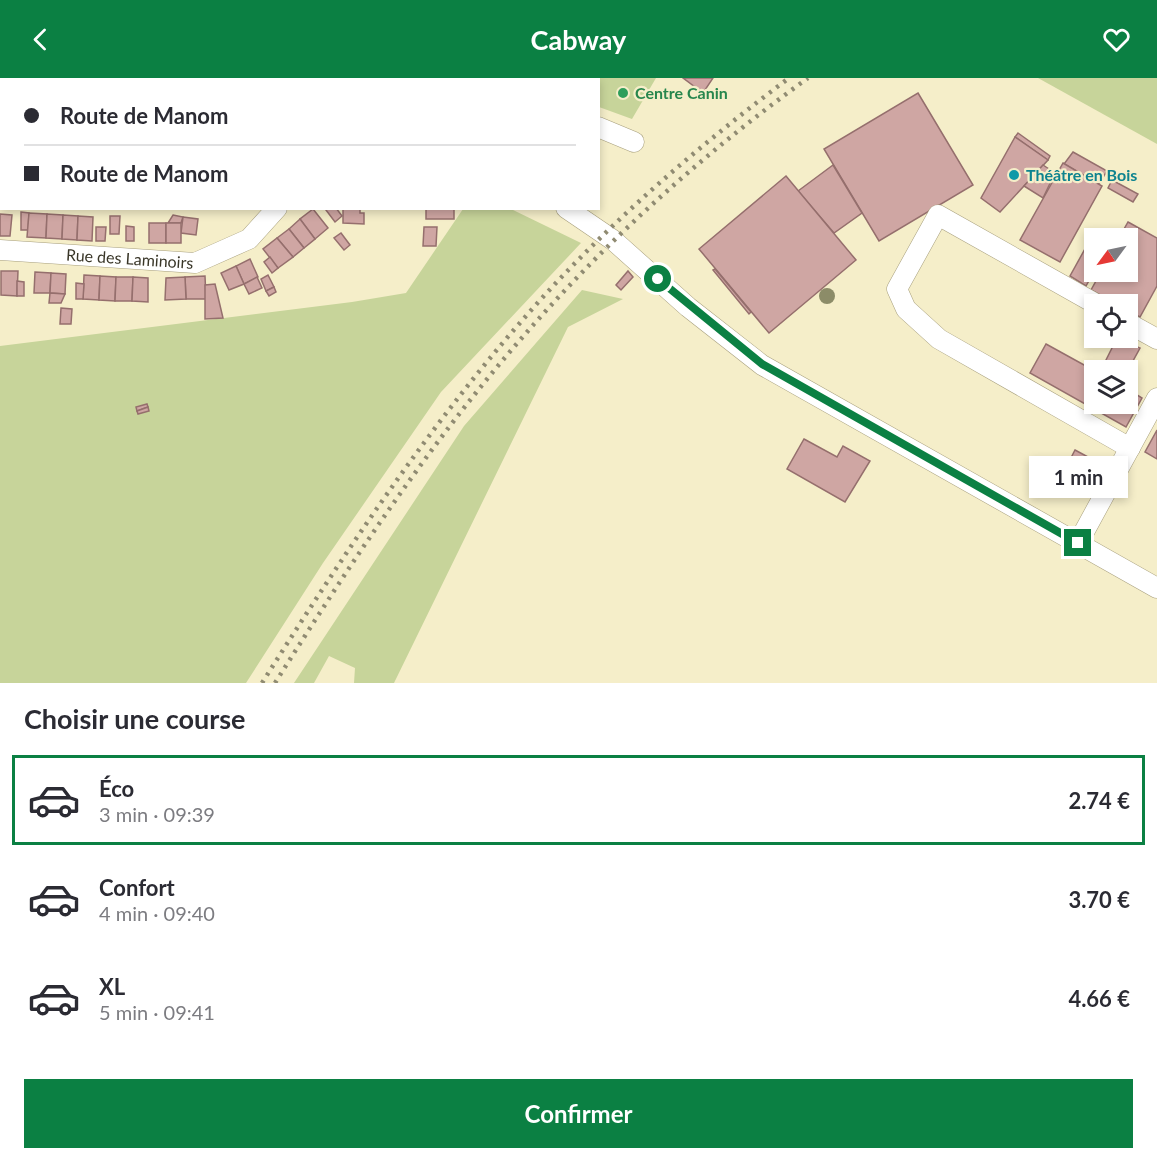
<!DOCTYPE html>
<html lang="fr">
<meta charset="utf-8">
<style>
body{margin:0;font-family:Lato,sans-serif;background:#f2f2f3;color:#2b2b33;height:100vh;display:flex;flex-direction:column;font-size:22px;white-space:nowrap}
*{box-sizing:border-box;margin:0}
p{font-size:20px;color:#7c7c81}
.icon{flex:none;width:33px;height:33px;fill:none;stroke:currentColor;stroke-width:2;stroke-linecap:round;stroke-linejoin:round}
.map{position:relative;height:605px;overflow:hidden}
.side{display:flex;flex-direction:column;background:#fff;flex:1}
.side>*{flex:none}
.hud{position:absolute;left:0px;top:0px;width:600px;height:132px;box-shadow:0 3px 9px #0003;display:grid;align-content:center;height:132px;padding:0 24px;background:#fff}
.needle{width:39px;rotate:237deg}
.fabs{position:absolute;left:1084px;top:150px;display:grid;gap:12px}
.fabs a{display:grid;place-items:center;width:54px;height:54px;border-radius:0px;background:#fff;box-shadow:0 3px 9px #0003;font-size:30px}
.end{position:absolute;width:27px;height:27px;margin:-14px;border:8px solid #0b8043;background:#fff;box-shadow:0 0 0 3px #fff}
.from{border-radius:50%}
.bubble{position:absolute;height:42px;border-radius:0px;background:#fff;box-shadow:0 3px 9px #0003;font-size:20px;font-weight:700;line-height:42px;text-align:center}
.hud b{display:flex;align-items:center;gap:21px;height:57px;font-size:22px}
.hud b+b{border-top:2px solid #e1e1e2}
.hud i{width:15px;height:15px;background:#2b2b33}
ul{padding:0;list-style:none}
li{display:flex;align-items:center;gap:18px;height:90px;margin:0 12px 9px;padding:0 12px;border:3px solid transparent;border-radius:0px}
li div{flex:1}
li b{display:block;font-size:22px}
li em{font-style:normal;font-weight:700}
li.selected{border-color:#0b8043}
li>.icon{width:54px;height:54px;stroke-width:1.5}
h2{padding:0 24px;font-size:27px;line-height:72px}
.button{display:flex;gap:12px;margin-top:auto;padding:12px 24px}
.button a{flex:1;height:69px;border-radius:0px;background:#0b8043;color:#fff;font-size:24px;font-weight:700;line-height:69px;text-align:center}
header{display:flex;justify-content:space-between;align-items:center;height:78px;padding:0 24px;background:#0b8043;color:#fff;font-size:27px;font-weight:700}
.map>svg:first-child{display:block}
.green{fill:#c7d49a}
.building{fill:#cfa6a3;stroke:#956f6d;stroke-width:1.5}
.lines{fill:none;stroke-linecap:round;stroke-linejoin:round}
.minor-casing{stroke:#a79f7d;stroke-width:21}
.minor{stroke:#fff;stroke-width:20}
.rail{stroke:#908b72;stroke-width:4.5;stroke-dasharray:3 6;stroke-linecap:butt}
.tree{fill:#8c8c68}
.route{stroke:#0b8043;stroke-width:8}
.leisure-dot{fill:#2e9e5b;stroke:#f5eec9;stroke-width:2}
.culture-dot{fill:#0f9aa8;stroke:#f5eec9;stroke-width:2}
.labels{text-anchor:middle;stroke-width:4.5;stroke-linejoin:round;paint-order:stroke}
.leisure-label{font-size:16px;font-weight:bold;fill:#27864d;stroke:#f5eec9;text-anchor:start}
.culture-label{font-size:16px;font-weight:bold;fill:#0d838f;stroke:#f5eec9;text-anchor:start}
.street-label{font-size:16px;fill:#393628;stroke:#f5eec9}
</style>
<header><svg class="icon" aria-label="back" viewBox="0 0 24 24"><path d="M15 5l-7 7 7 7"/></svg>Cabway<svg class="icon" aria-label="heart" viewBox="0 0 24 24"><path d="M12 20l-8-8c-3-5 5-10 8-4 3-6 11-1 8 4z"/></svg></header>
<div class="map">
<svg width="1157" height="605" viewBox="0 0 1157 605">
<rect width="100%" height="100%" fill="#f5eec9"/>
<!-- green -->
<g class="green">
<polygon points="506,0 656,0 632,41 599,29 598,2 502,1"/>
<polygon points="1038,0 1157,0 1157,66"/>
<polygon points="463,131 511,131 581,165 441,314 323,485 246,605 0,605 0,268 352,224 406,215"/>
<polygon points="582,212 623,221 568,249 394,605 354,605 355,590 329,578 314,605 294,605 464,348"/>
</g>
<!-- building -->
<g class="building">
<polygon points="683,0 713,0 703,15"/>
<polygon points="918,15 973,107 879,163 824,71"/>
<polygon points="1018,55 1050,78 1048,82 1015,59"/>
<polygon points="1015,59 1048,82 1000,134 981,120"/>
<rect x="0" y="68" width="2" height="25"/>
<polygon points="1073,74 1107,93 1099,106 1064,86"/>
<polygon points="1063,85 1102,108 1060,184 1020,162"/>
<polygon points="833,87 862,135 834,155 798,113"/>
<polygon points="1043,87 1055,95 1043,120 1024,108"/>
<polygon points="786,98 856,182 769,255 699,171"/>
<polygon points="1112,102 1138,116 1133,124 1108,110"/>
<polygon points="328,130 336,130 342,138 335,144 326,132"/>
<polygon points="343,130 360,130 360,135 364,135 364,146 343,145"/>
<rect x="426" y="130" width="28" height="11"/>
<polygon points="313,131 328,150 315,161 300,141"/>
<polygon points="21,134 29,135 28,152 21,152"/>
<polygon points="29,135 47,136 46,160 27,159"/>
<polygon points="0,136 12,137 10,158 0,158"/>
<polygon points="47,136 63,137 62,161 46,160"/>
<polygon points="63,137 78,138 77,162 62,161"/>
<polygon points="173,137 183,139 181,145 168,145"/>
<polygon points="78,138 93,139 92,163 77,162"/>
<polygon points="110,138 120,138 119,156 110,156"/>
<polygon points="183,139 198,141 196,157 181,155"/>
<polygon points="300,141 315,161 304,170 289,151"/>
<polygon points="1128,144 1157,160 1157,208 1140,239 1128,233 1128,226 1116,226 1091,212 1101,194 1128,194 1128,160 1119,160"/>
<rect x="149" y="145" width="17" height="20"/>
<rect x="166" y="145" width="15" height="20"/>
<polygon points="126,148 134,149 134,163 126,163"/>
<polygon points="96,149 106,149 105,163 96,163"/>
<polygon points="424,149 437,149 436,168 423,168"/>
<polygon points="289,151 304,170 293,179 277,160"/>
<polygon points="341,155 350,167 344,172 334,160"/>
<polygon points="277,160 293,179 278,190 263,171"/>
<polygon points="1091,160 1095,163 1095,192 1086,208 1070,198"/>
<polygon points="270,179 278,190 272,195 264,184"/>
<polygon points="250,181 258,199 244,206 236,188"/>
<polygon points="236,188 244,206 229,212 221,195"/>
<polygon points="715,191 751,234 749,236 713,192"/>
<polygon points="1,193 18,193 17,218 1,217"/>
<polygon points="628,193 633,199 621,212 616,207"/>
<polygon points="35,194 51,195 50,215 34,215"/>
<polygon points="51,195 66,196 65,216 50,215"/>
<polygon points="84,197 100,198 99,222 83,221"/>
<polygon points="268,197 274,209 266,213 261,201"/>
<polygon points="100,198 116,199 115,223 99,222"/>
<polygon points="205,198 206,221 186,221 185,199"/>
<polygon points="116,199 133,199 132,223 115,223"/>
<polygon points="133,199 148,200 148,224 132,223"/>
<polygon points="185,199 186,221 165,222 166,200"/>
<polygon points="257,199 262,210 249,216 244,206"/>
<polygon points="17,203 24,204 24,218 17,218"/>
<polygon points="76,205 84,206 83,221 76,221"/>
<polygon points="215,206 223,240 205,241 205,207"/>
<polygon points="274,209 276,214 269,218 266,213"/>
<polygon points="50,215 65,216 61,225 49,225"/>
<polygon points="61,230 72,231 71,246 60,246"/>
<polygon points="1117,260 1140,270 1128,292 1101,292"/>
<polygon points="1046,266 1095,293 1095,326 1128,326 1128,311 1142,320 1126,349 1030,295"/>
<polygon points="147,326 148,329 137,333 136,329"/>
<polygon points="148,329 149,333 138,336 137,333"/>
<polygon points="1157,352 1157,381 1145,374"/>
<polygon points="804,361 837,379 843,368 870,383 845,424 787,391"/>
<polygon points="1075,372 1103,387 1087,417 1072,408 1064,411 1058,405"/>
</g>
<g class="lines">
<!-- minor casing -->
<g class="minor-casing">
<g id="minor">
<polyline points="237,2 238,0"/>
<polyline points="0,37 2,37"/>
<polyline points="598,49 634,64"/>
<polyline points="566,130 613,162 688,229 762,287 1157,510"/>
<path id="s1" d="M0,172l195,13 54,-24 28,-31"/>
<polyline points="1096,226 938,137 897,211 906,231 939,261 1130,370"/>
<polyline points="1128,245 1157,261"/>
<polyline points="1078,465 1157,320"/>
</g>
</g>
<!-- minor -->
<use href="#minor" class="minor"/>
<!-- rail -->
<g class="rail">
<path d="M262,605c85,-134 173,-267 280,-385 75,-82 159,-154 247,-220"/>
<path d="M275,605c72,-114 146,-227 233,-329 88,-104 189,-196 300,-276"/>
</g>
</g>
<!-- trees -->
<circle class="tree" cx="827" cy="218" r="8"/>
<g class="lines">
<!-- route -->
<polyline class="route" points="658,201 762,286 1078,465"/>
</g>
<!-- markers -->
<circle class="leisure-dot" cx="623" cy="15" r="6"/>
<circle class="culture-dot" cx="1014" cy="97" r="6"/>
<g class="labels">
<!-- leisure labels -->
<g class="leisure-label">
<text x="635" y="21">Centre Canin</text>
</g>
<!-- culture labels -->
<g class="culture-label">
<text x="1026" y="103">Théâtre en Bois</text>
</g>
<!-- street labels -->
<g class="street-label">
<text dy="6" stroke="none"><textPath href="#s1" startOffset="130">Rue des Laminoirs</textPath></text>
</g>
</g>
</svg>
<div class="fabs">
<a><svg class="needle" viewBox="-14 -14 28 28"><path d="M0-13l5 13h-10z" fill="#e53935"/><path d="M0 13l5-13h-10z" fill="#7c7c81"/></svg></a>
<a><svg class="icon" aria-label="locate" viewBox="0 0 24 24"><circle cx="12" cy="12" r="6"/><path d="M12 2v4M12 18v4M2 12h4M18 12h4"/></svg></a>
<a><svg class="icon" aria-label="layers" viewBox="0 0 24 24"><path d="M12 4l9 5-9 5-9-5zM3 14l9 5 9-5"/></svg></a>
</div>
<i class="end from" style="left:658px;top:201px"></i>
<i class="end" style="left:1078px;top:465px"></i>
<div class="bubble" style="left:1029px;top:378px;width:99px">1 min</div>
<div class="hud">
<b><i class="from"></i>Route de Manom</b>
<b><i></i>Route de Manom</b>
</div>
</div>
<section class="side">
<h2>Choisir une course</h2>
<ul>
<li class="selected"><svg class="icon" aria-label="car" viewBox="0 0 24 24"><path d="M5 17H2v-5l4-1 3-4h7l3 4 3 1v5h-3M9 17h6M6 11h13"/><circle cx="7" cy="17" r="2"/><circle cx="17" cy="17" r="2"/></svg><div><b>Éco</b><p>3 min · 09:39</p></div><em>2.74 €</em></li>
<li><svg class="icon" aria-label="car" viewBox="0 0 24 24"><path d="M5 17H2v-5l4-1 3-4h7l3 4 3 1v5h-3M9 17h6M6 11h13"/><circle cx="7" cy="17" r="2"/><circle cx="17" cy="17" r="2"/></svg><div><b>Confort</b><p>4 min · 09:40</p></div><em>3.70 €</em></li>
<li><svg class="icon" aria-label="car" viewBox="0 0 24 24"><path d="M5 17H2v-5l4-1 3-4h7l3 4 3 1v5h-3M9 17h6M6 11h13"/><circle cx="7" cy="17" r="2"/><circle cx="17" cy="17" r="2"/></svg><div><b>XL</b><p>5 min · 09:41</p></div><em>4.66 €</em></li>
</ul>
<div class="button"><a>Confirmer</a></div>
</section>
